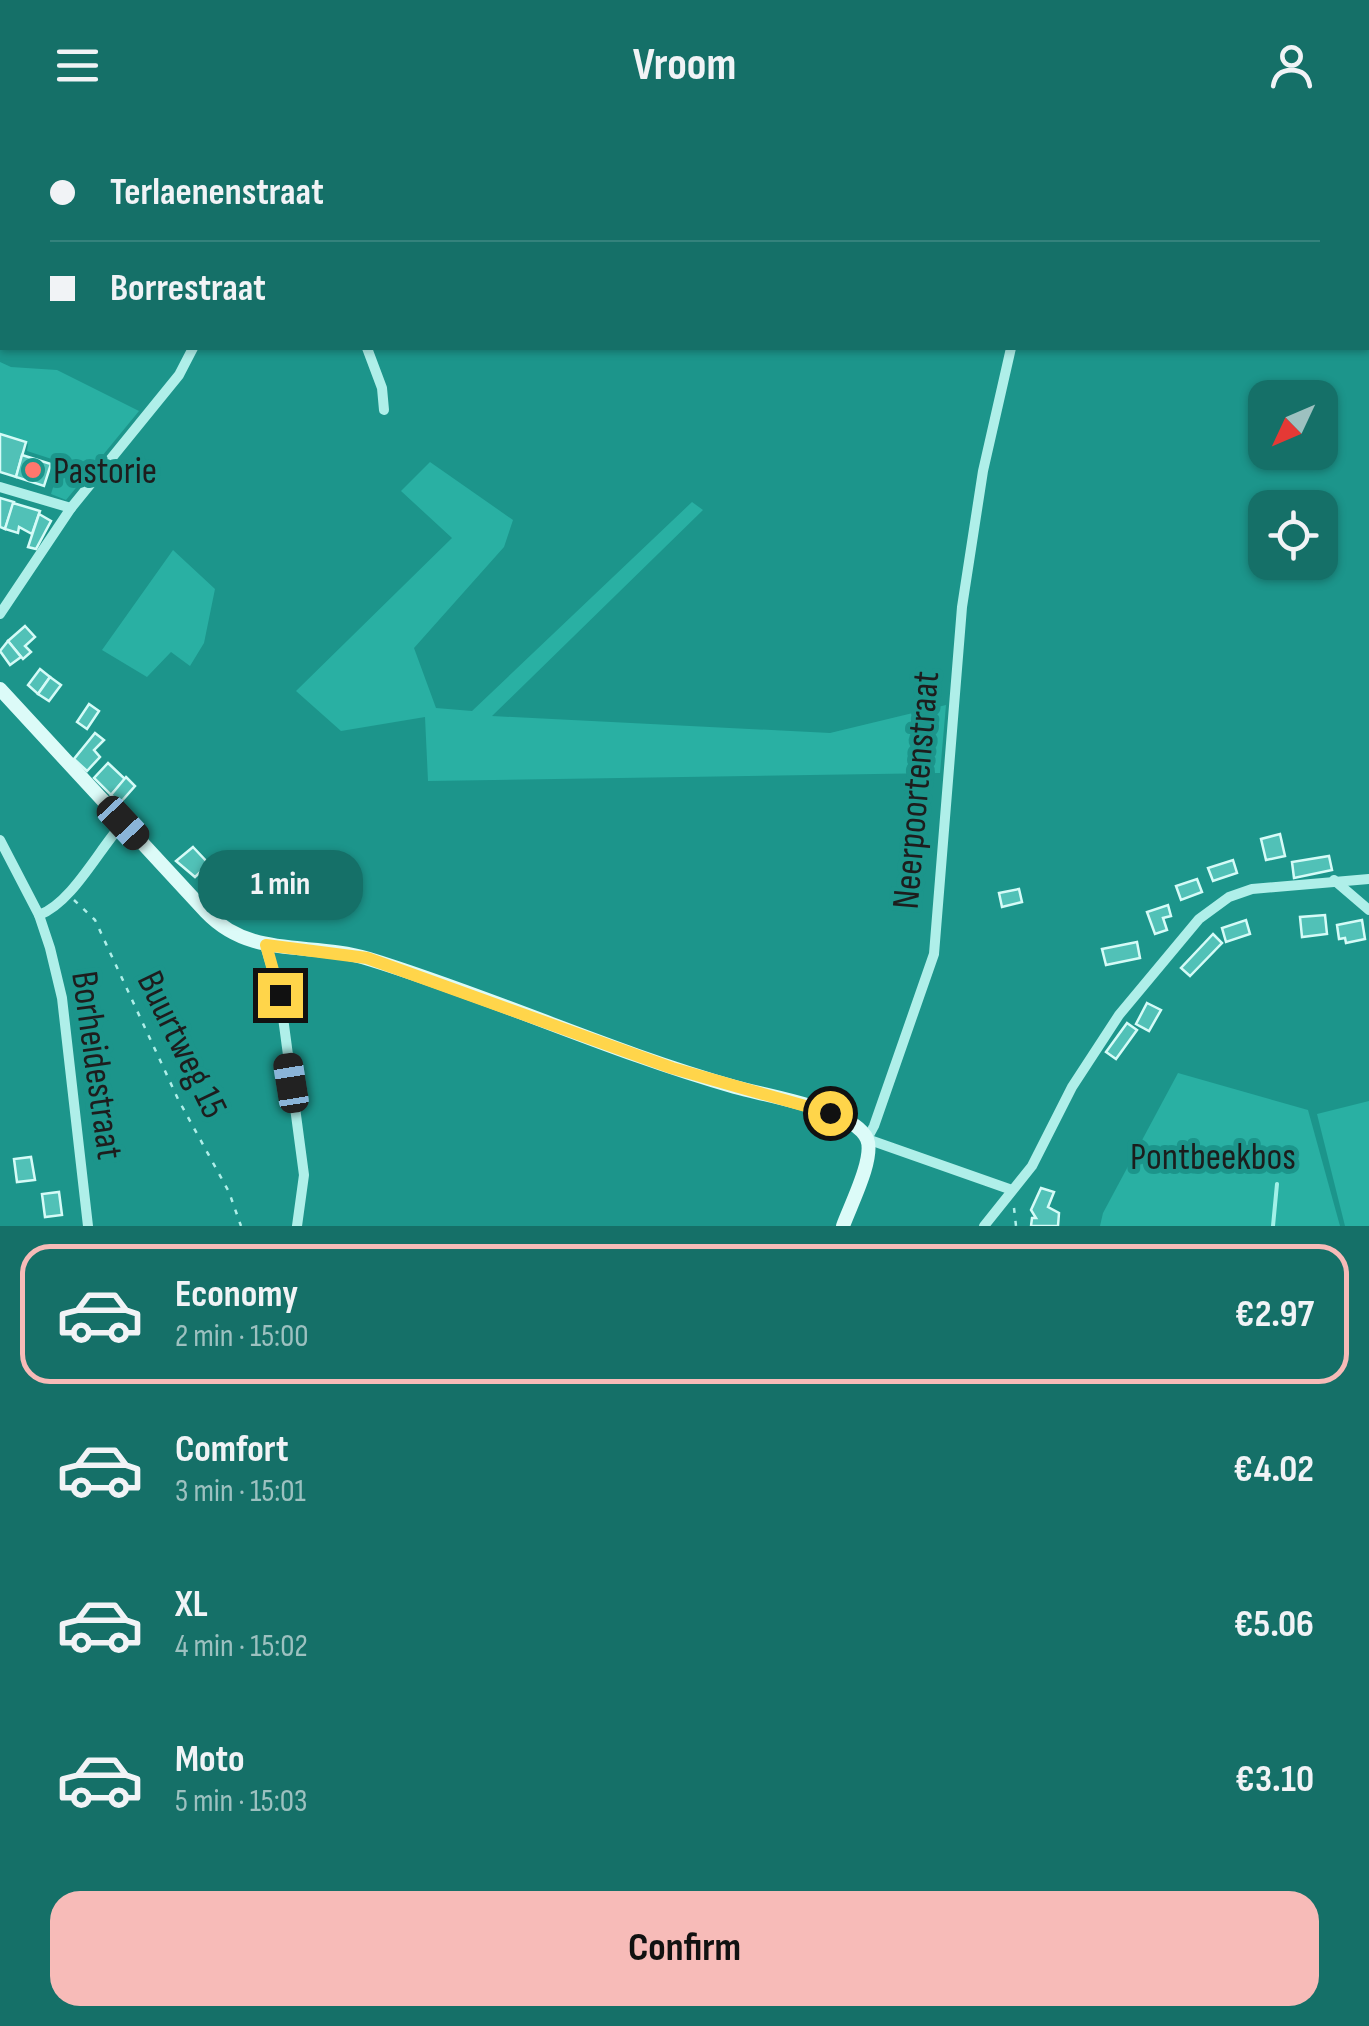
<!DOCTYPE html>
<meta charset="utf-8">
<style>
body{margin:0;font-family:"Sofia Sans Condensed",sans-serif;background:#227871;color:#f1f3f6;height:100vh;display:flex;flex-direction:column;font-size:38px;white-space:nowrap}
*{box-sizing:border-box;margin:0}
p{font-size:32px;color:#9dc1c0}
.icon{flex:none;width:55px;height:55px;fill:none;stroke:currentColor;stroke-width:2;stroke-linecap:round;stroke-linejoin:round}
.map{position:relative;height:1096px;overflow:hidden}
.panel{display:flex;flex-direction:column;background:#157068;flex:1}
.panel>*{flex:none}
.banner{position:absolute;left:0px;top:0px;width:1370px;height:220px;box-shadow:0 2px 8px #0004;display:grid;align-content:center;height:220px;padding:0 50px;background:#157068}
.needle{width:65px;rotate:226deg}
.buttons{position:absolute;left:1248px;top:250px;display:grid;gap:20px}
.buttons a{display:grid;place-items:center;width:90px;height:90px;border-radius:20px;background:#157068;box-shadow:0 2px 8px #0004;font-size:50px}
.end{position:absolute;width:45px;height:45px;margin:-22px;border:12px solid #ffd54a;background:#111;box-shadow:0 0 0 5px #111}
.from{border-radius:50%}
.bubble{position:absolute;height:70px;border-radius:30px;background:#157068;box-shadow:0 2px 8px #0004;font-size:32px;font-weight:700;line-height:70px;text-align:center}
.car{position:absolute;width:30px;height:60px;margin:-30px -15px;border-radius:12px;box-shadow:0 0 8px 2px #0007;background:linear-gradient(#222 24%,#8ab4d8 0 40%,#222 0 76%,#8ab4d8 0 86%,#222 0)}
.banner b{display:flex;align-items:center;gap:35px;height:95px;font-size:38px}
.banner b+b{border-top:2px solid #34827c}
.banner i{width:25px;height:25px;background:#f1f3f6}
ul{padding:18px 0 0;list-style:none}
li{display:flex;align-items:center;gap:30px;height:140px;margin:0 20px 15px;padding:0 30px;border:5px solid transparent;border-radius:30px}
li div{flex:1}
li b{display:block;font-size:38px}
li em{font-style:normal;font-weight:700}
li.on{border-color:#f7bbb8}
li>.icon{width:90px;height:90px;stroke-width:1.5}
.action{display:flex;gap:20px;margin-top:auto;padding:20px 50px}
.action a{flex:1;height:115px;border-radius:30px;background:#f7bbb8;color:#111;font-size:40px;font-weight:700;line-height:115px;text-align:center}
header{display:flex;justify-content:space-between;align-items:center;height:130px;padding:0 50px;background:#157068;font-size:45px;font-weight:700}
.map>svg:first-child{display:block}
.green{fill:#29b0a3}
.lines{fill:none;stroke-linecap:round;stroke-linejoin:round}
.stream{stroke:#a2f1e8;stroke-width:4}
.building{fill:#51c1b7;stroke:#d5fbf7;stroke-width:2.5}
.path{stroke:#afefe9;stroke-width:2.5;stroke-dasharray:5 8;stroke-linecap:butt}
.street{stroke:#afefe9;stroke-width:10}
.secondary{stroke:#dcfbf8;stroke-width:14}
.route{stroke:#ffd54a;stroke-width:12}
.poi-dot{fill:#ff776d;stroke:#1c958b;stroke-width:4}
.labels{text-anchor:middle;stroke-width:10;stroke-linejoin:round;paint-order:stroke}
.poi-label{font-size:38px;fill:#1d1d1d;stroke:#1c958b;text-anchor:start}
.street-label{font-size:38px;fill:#1d1d1d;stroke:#1c958b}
.park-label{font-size:38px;fill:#1b1d1c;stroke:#1c958b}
</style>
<header><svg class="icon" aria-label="menu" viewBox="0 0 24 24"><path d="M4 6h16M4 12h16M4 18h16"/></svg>Vroom<svg class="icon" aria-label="person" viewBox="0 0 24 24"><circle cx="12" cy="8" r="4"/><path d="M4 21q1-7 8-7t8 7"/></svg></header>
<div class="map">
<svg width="1369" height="1096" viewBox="0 0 1369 1096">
<rect width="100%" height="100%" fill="#1c958b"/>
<!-- green -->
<g class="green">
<polygon points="0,232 11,237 57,240 139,281 66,370 51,364 61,332 27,321 28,314 0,306"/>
<polygon points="430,332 513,390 504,417 414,518 436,578 472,581 692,372 703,380 492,586 830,603 946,575 940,643 428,651 425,587 341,601 296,561 452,408 401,361"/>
<polygon points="173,420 215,459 204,513 190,536 171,522 147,547 102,520"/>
<polygon points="1178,943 1308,980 1340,1096 1100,1096 1103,1083"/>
<polygon points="1369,971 1369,1096 1345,1096 1317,984"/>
</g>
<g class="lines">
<!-- stream -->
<polyline class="stream" points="1273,1096 1277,1054"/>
</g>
<!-- building -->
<g class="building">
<polygon points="0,304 26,312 16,347 0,342"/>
<polygon points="22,325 51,334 44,356 16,347"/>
<polygon points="0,368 14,372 5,399 0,397"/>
<polygon points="13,373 40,381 32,404 19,397 18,403 5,399"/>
<polygon points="39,384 51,391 36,419 28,417"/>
<polygon points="25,496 35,507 25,516 31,522 23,529 8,511"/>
<polygon points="8,511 21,527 10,535 0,521"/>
<polygon points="40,539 50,547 38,564 28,555"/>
<polygon points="50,547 61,555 49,571 38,564"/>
<polygon points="89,574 99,581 87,599 77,592"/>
<polygon points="95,603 104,610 94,620 100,627 87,641 74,629"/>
<polygon points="108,633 125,649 111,665 94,648"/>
<polygon points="126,647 135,656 120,673 111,665"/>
<polygon points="1280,704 1285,726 1266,730 1261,709"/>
<polygon points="193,717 209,734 195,747 176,731"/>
<polygon points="1329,726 1332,740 1294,748 1292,732"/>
<polygon points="1233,730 1237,743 1213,751 1208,738"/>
<polygon points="1197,749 1202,762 1181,770 1176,756"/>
<polygon points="1019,759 1022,772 1002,777 999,763"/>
<polygon points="1168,775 1171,786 1163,788 1167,800 1155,804 1147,782"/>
<polygon points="1325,785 1327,804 1302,807 1300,787"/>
<polygon points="1246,790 1250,804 1226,812 1222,798"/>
<polygon points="1362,790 1365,809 1346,813 1345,808 1339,809 1337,795"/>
<polygon points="1213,804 1222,813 1190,846 1181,838"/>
<polygon points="1137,812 1140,828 1106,835 1102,819"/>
<polygon points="1147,873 1161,880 1149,901 1136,894"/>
<polygon points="1127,893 1137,900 1116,929 1106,922"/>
<polygon points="31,1027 35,1050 17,1052 14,1029"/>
<polygon points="1041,1058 1054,1062 1048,1077 1059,1083 1058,1096 1031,1096 1032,1088 1036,1088 1031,1080"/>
<polygon points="59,1062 62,1085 45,1087 42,1064"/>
</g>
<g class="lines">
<!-- path -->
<g class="path">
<polyline points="426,2 429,0"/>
<polyline points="74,770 95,790 178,969 229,1062 241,1096"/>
<polyline points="1014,1078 1016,1096"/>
</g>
<!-- street -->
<g class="street">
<polyline points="243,0 244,2"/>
<polyline points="1060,2 1060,0"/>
<polyline points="0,123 2,124"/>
<polyline points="367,218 382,258 384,280"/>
<polyline points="1011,218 983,341 962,477 934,824 874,996 867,1009 1012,1060"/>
<polyline points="0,357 71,378"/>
<polyline points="0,484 71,378 179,245 193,218"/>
<polyline points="0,710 39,785 50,818 62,868 88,1096"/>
<polyline points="1334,750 1369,780"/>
<path d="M39,785c33,-12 60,-66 84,-92"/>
<polyline points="265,815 280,865 304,1045 297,1096"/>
<polyline points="984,1096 1032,1036 1072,957 1119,885 1199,789 1229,767 1252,759 1369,749"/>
</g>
<!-- secondary -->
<g class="secondary">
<polyline points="61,2 64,0"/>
<polyline points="0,52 2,50"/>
<path d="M0,559l206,223c46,48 105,29 163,47 124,38 242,93 366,128 31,9 119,22 132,52 8,19 -17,67 -24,87"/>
</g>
</g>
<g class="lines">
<!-- route -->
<polyline class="route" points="280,865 266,815 367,828 672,938 830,983"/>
</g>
<!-- markers -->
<circle class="poi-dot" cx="33" cy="340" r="10"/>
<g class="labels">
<!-- poi labels -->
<g class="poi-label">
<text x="53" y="353">Pastorie</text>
</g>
<!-- street labels -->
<g class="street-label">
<text transform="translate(915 660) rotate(-85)" y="13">Neerpoortenstraat</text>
<text transform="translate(183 914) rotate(64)" y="13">Buurtweg 15</text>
<text transform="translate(98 935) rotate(82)" y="13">Borheidestraat</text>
</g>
<!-- park labels -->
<g class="park-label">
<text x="1213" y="1039">Pontbeekbos</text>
</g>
</g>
</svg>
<div class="buttons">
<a><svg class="needle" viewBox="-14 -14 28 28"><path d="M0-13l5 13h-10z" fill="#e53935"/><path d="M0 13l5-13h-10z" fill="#9dc1c0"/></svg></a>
<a><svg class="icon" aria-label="locate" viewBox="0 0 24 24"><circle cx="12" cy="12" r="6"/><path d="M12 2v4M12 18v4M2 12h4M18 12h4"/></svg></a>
</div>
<i class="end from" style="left:830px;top:983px"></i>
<i class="end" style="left:280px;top:865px"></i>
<div class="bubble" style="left:198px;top:720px;width:165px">1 min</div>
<i class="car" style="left:123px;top:693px;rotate:137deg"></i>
<i class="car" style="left:291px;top:953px;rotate:351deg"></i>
<div class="banner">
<b><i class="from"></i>Terlaenenstraat</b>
<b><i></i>Borrestraat</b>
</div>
</div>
<section class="panel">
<ul>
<li class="on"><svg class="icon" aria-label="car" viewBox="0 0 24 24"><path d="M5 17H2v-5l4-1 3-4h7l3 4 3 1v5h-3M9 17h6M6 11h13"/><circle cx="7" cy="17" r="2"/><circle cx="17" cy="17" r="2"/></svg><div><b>Economy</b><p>2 min · 15:00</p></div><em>€2.97</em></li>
<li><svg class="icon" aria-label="car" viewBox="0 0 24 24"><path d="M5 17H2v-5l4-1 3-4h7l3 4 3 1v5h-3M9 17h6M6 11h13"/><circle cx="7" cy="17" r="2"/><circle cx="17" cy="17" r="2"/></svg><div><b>Comfort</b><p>3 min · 15:01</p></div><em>€4.02</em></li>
<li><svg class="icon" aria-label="car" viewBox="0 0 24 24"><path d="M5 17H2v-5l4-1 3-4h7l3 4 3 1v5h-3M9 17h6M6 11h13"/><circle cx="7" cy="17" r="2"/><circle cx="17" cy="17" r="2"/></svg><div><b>XL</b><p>4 min · 15:02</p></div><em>€5.06</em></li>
<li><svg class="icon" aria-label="car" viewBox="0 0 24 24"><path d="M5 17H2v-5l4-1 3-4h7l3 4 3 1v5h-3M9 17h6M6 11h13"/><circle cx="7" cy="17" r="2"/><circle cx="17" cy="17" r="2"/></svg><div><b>Moto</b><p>5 min · 15:03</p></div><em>€3.10</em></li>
</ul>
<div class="action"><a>Confirm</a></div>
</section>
